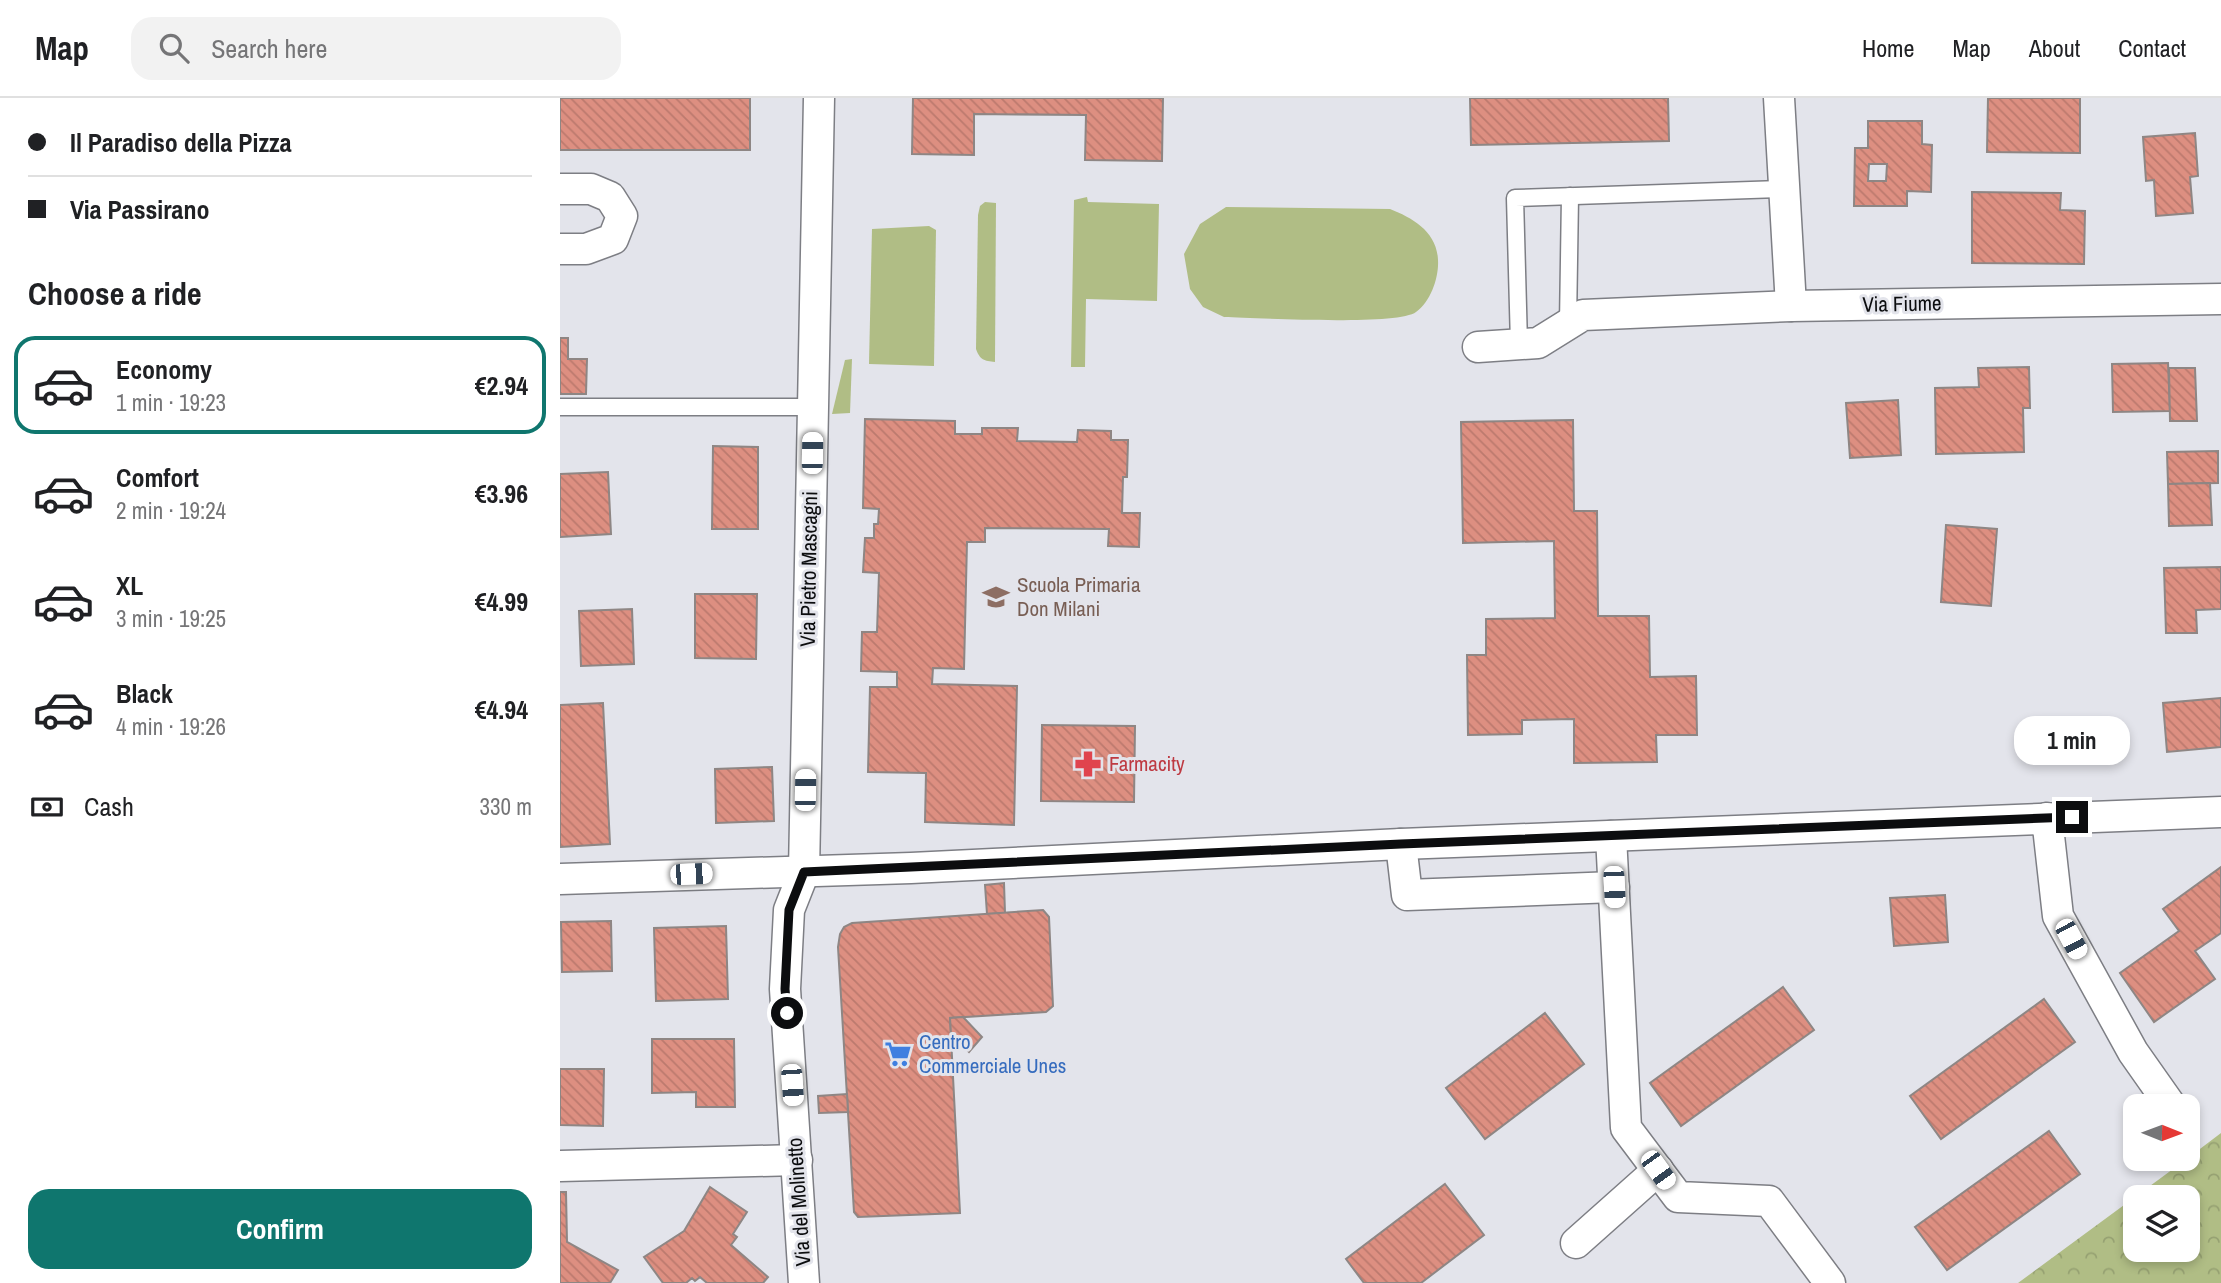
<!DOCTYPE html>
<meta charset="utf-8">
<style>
body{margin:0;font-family:"Archivo Narrow",sans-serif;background:#f2f2f2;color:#202124;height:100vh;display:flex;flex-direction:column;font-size:26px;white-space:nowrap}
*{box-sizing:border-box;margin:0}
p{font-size:23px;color:#757577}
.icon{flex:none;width:38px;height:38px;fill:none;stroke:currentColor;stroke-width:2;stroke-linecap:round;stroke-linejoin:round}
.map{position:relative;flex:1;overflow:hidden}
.panel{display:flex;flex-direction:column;background:#fff;width:560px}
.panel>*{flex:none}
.guide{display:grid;align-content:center;height:154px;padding:0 28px;background:#fff}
.needle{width:46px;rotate:91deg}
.buttons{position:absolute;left:1563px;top:996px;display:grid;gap:14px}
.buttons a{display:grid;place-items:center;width:77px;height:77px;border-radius:14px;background:#fff;box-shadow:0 4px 10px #0003;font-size:35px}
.end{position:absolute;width:32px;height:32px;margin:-16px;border:9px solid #0c0d0f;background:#fff;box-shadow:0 0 0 4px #fff}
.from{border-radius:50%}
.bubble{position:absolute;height:49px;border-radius:21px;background:#fff;box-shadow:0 4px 10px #0003;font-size:23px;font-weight:800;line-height:49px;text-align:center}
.car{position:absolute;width:21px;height:42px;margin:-21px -10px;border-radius:9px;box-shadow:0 0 5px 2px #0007;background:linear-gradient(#fff 24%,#345 0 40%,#fff 0 76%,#345 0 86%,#fff 0)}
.guide b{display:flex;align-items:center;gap:24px;height:66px;font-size:26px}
.guide b+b{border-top:2px solid #e0e0e0}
.guide i{width:18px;height:18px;background:#202124}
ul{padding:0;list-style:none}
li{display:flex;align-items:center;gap:21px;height:98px;margin:0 14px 10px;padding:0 14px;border:4px solid transparent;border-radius:21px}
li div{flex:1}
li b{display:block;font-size:26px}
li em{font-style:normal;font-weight:800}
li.active{border-color:#0f766e}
li>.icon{width:63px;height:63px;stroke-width:1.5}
h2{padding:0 28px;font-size:32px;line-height:84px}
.pay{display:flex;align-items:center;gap:18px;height:77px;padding:0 28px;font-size:26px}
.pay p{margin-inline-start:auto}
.cta{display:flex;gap:14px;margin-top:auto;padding:14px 28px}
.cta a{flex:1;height:80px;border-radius:21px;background:#0f766e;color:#fff;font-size:28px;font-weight:800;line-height:80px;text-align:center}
header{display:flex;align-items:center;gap:42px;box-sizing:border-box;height:98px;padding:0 35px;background:#fff;border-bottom:2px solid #e0e0e0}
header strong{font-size:33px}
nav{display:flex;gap:38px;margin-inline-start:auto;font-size:24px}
.search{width:490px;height:63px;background:#f2f2f2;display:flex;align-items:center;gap:18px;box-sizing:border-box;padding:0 24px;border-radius:21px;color:#757577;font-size:26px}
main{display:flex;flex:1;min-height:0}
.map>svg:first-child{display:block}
.grass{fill:#b0bd85}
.park{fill:url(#park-crowns);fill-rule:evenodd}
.building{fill:url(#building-back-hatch);stroke:#8e8684;stroke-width:2;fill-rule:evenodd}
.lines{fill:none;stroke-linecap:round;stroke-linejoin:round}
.lane-casing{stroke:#7d7e84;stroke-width:19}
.street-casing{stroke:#7d7e84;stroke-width:33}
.lane{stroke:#fff;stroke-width:16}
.street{stroke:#fff;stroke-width:30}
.route{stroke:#0c0d0f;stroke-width:9}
.labels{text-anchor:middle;stroke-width:6;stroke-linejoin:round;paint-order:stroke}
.street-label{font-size:21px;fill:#0c0d0f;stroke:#e3e4eb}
.education-label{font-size:21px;fill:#785e54;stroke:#e3e4eb;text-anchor:start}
.health-label{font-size:21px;fill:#be3a42;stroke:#e3e4eb;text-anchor:start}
.shop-label{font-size:21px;fill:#366cbe;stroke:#e3e4eb;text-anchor:start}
</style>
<header>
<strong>Map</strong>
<div class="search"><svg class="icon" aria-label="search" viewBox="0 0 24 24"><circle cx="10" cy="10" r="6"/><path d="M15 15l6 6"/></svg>Search here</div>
<nav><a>Home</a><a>Map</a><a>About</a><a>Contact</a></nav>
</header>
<main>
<section class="panel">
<div class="guide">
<b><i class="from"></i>Il Paradiso della Pizza</b>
<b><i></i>Via Passirano</b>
</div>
<h2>Choose a ride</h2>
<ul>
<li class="active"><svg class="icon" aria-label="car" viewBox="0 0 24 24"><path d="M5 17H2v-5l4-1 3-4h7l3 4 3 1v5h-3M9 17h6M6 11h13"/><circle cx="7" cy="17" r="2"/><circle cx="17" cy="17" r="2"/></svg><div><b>Economy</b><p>1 min · 19:23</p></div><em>€2.94</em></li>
<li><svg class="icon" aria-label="car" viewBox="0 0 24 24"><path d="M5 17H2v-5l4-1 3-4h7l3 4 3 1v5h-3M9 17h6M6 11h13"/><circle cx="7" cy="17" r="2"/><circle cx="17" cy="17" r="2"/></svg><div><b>Comfort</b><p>2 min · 19:24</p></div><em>€3.96</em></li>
<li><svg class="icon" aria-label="car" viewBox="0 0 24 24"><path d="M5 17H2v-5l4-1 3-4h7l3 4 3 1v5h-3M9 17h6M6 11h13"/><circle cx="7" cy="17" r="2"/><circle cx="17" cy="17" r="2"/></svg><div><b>XL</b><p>3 min · 19:25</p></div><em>€4.99</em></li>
<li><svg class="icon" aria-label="car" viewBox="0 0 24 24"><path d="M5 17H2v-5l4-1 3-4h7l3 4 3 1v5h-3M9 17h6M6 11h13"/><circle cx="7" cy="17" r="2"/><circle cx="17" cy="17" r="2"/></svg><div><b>Black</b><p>4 min · 19:26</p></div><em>€4.94</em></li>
</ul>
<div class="pay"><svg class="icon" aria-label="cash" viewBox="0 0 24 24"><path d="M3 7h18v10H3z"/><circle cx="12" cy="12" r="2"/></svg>Cash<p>330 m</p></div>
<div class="cta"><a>Confirm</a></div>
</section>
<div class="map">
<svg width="1661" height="1185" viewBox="0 0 1661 1185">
<defs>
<pattern id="park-crowns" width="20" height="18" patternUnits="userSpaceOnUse" patternTransform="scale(1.75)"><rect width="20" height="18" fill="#b0bd85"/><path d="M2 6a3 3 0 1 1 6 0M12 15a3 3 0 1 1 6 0" fill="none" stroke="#96a172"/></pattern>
<pattern id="building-back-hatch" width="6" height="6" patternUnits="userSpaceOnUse" patternTransform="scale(1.75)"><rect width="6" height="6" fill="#dd8f81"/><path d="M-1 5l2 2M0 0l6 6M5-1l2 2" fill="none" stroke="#bc7a6e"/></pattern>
</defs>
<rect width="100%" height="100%" fill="#e3e4eb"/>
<!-- grass -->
<g class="grass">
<polygon points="527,99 528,104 599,106 597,203 526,201 525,269 511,269 514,102"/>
<path d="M425,104l11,1 -1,159c-11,-1 -15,-2 -19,-13l2,-134 2,-9z"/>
<path d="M666,109l164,2c23,9 47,23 48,51 1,17 -7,41 -22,52 -18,14 -160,6 -192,5l-21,-10 -13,-18 -6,-35 16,-30z"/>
<polygon points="369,128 376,132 374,268 309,266 312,131"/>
<polygon points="292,261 290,315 272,316 285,262"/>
</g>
<!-- park -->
<path class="park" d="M1661,1035v150h-203l170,-125zM1575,1099h53v53h-53z"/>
<!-- building -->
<g class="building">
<rect x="0" y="0" width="190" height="52"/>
<polygon points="353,0 603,0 602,63 525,62 526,17 414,16 414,57 352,56"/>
<polygon points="910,0 1108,0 1109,43 911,47"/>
<polygon points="1428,0 1520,0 1520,55 1427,54"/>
<path d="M1308,23h54v23l10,1 -1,47 -24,-1v15h-53l1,-58h13zM1309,66h18l-1,17h-18z"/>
<polygon points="1635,35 1638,78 1630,79 1633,115 1596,118 1594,82 1586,83 1583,39"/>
<polygon points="1412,94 1501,95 1500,112 1525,113 1524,166 1412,165"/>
<polygon points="0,240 8,240 8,261 27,261 26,296 0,296"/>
<polygon points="1608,265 1610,313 1553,314 1552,266"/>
<polygon points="1469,269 1470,310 1463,310 1464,354 1376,356 1375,290 1419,289 1418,270"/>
<polygon points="1609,270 1635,270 1637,323 1610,323"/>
<polygon points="1338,302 1341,357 1290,360 1286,305"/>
<polygon points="305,321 395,323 395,336 422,336 422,330 458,330 457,343 517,344 518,332 551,333 551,342 568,342 567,379 563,379 562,415 580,415 579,449 548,448 549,431 425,430 425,444 407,444 404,571 373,570 372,586 457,588 454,727 365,724 366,675 308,674 310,589 337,589 337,574 301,573 302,534 317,534 319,475 303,474 305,440 314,440 314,426 318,426 319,411 303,410"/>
<polygon points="1013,322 1014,413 1037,413 1038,518 1089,518 1090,579 1136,578 1137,637 1096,637 1097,664 1014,665 1014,621 962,622 962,636 908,637 907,557 926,557 926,521 995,520 994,443 903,445 901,324"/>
<polygon points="153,348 198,349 198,431 152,431"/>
<polygon points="1658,353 1658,385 1608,386 1607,354"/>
<polygon points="48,374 51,436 0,439 0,376"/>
<polygon points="1650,385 1652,427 1609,428 1608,386"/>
<polygon points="1386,427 1437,431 1431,508 1381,504"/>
<polygon points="1661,469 1661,511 1636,512 1637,535 1606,535 1604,470"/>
<polygon points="135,496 197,496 196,561 135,560"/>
<polygon points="72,511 74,566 21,568 19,513"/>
<polygon points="1661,600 1661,649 1607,654 1603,605"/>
<polygon points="43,605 50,746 0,749 0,607"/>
<polygon points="482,627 575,628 574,704 481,703"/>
<polygon points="212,669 214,723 156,725 155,671"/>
<polygon points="1661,769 1661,835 1635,853 1655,881 1594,924 1560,875 1619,833 1603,811"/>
<polygon points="444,785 445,815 427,816 425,787"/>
<polygon points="1385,797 1388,844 1334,848 1330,800"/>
<polygon points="483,812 489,819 493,908 486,914 390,920 400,1115 298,1119 294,1114 278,849 280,836 284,829 292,825"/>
<polygon points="51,823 52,873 2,874 1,824"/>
<polygon points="166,828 168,901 96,903 94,830"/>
<polygon points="1223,889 1254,932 1121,1028 1090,985"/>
<polygon points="1484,901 1515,944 1381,1041 1350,998"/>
<polygon points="985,915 1024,966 925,1041 886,990"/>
<polygon points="403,919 422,939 409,954 391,936 390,920"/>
<polygon points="92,941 174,941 175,1009 136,1009 136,994 92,995"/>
<polygon points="0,971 44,971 43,1028 0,1027"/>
<polygon points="287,996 288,1014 259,1015 258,998"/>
<polygon points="1489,1033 1520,1076 1387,1172 1355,1129"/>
<polygon points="885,1086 924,1137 861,1185 804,1185 786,1161"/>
<polygon points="150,1089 187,1114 173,1136 177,1139 171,1147 208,1179 203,1185 147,1185 140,1179 135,1183 132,1180 126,1185 103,1185 84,1159 124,1133"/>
<polygon points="0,1094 6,1094 7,1144 58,1172 50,1185 0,1185"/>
</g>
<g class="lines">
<!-- lane casing -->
<g class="lane-casing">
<g id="lane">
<polyline points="1008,226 1010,98"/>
<polyline points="959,246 955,100 1223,91"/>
<polyline points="0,309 252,309"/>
</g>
</g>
<!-- street casing -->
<g class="street-casing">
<g id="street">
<polyline points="1219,0 1231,208"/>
<polyline points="0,91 31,91 50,99 62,118 53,141 26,151 0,151"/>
<polyline points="918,249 978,245 1023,217 1231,208 1661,201"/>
<polyline points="1487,720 1498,818 1573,954 1611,1008"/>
<polyline points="1051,738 1066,1030 1118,1099 1209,1103 1270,1185"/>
<polyline points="841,746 847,797 1054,789"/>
<polyline points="0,781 351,770 841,746 1661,714"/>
<polyline points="0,1068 237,1062"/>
<polyline points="1016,1145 1098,1072"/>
<polyline points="244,1185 225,891 229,812 244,774 259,0"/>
</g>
</g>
<!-- lane -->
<use href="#lane" class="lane"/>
<!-- street -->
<use href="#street" class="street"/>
</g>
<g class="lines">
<!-- route -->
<polyline class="route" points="227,915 225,891 229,812 244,774 841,746 1512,719"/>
</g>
<!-- icons -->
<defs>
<g id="school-bare" transform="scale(2.1)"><path d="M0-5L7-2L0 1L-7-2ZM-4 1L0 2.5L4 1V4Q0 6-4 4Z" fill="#8d6e63" stroke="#e3e4eb" stroke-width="2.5" paint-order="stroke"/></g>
<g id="pharmacy-bare" transform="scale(2.1)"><path d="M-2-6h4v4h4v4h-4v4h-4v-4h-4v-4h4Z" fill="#e0444e" stroke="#e3e4eb" stroke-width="2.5" paint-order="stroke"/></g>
<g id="supermarket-bare" transform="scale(2.1)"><path d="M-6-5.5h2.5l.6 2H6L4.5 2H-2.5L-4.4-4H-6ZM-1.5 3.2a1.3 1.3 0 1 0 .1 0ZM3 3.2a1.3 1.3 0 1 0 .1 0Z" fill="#3f7fe0" stroke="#e3e4eb" stroke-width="2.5" paint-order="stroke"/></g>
</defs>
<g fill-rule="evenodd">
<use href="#school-bare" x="436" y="499"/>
<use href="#pharmacy-bare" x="528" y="666"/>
<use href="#supermarket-bare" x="338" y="956"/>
</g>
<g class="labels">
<!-- street labels -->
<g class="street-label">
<text transform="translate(1342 206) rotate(-1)" y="7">Via Fiume</text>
<text transform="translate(249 471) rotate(-89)" y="7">Via Pietro Mascagni</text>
<text transform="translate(239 1104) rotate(-94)" y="7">Via del Molinetto</text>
</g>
<!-- education labels -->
<g class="education-label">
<text x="457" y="494">Scuola Primaria<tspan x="457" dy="24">Don Milani</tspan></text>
</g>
<!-- health labels -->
<g class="health-label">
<text x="549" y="673">Farmacity</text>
</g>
<!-- shop labels -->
<g class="shop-label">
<text x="359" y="951">Centro<tspan x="359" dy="24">Commerciale Unes</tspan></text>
</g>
</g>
</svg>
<div class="buttons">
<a><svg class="needle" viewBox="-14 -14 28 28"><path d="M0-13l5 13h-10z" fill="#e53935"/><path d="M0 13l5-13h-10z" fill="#757577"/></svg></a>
<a><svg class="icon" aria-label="layers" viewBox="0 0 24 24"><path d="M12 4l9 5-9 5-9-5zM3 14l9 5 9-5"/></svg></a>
</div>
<i class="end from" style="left:227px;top:915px"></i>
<i class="end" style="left:1512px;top:719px"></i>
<div class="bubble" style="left:1454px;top:618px;width:116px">1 min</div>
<i class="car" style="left:252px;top:355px;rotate:1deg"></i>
<i class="car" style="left:245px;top:692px;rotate:1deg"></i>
<i class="car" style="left:131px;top:776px;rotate:88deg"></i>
<i class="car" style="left:1054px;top:789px;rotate:177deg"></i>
<i class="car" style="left:1511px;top:841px;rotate:152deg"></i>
<i class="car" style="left:232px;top:987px;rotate:176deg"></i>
<i class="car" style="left:1098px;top:1072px;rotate:144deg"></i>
</div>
</main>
